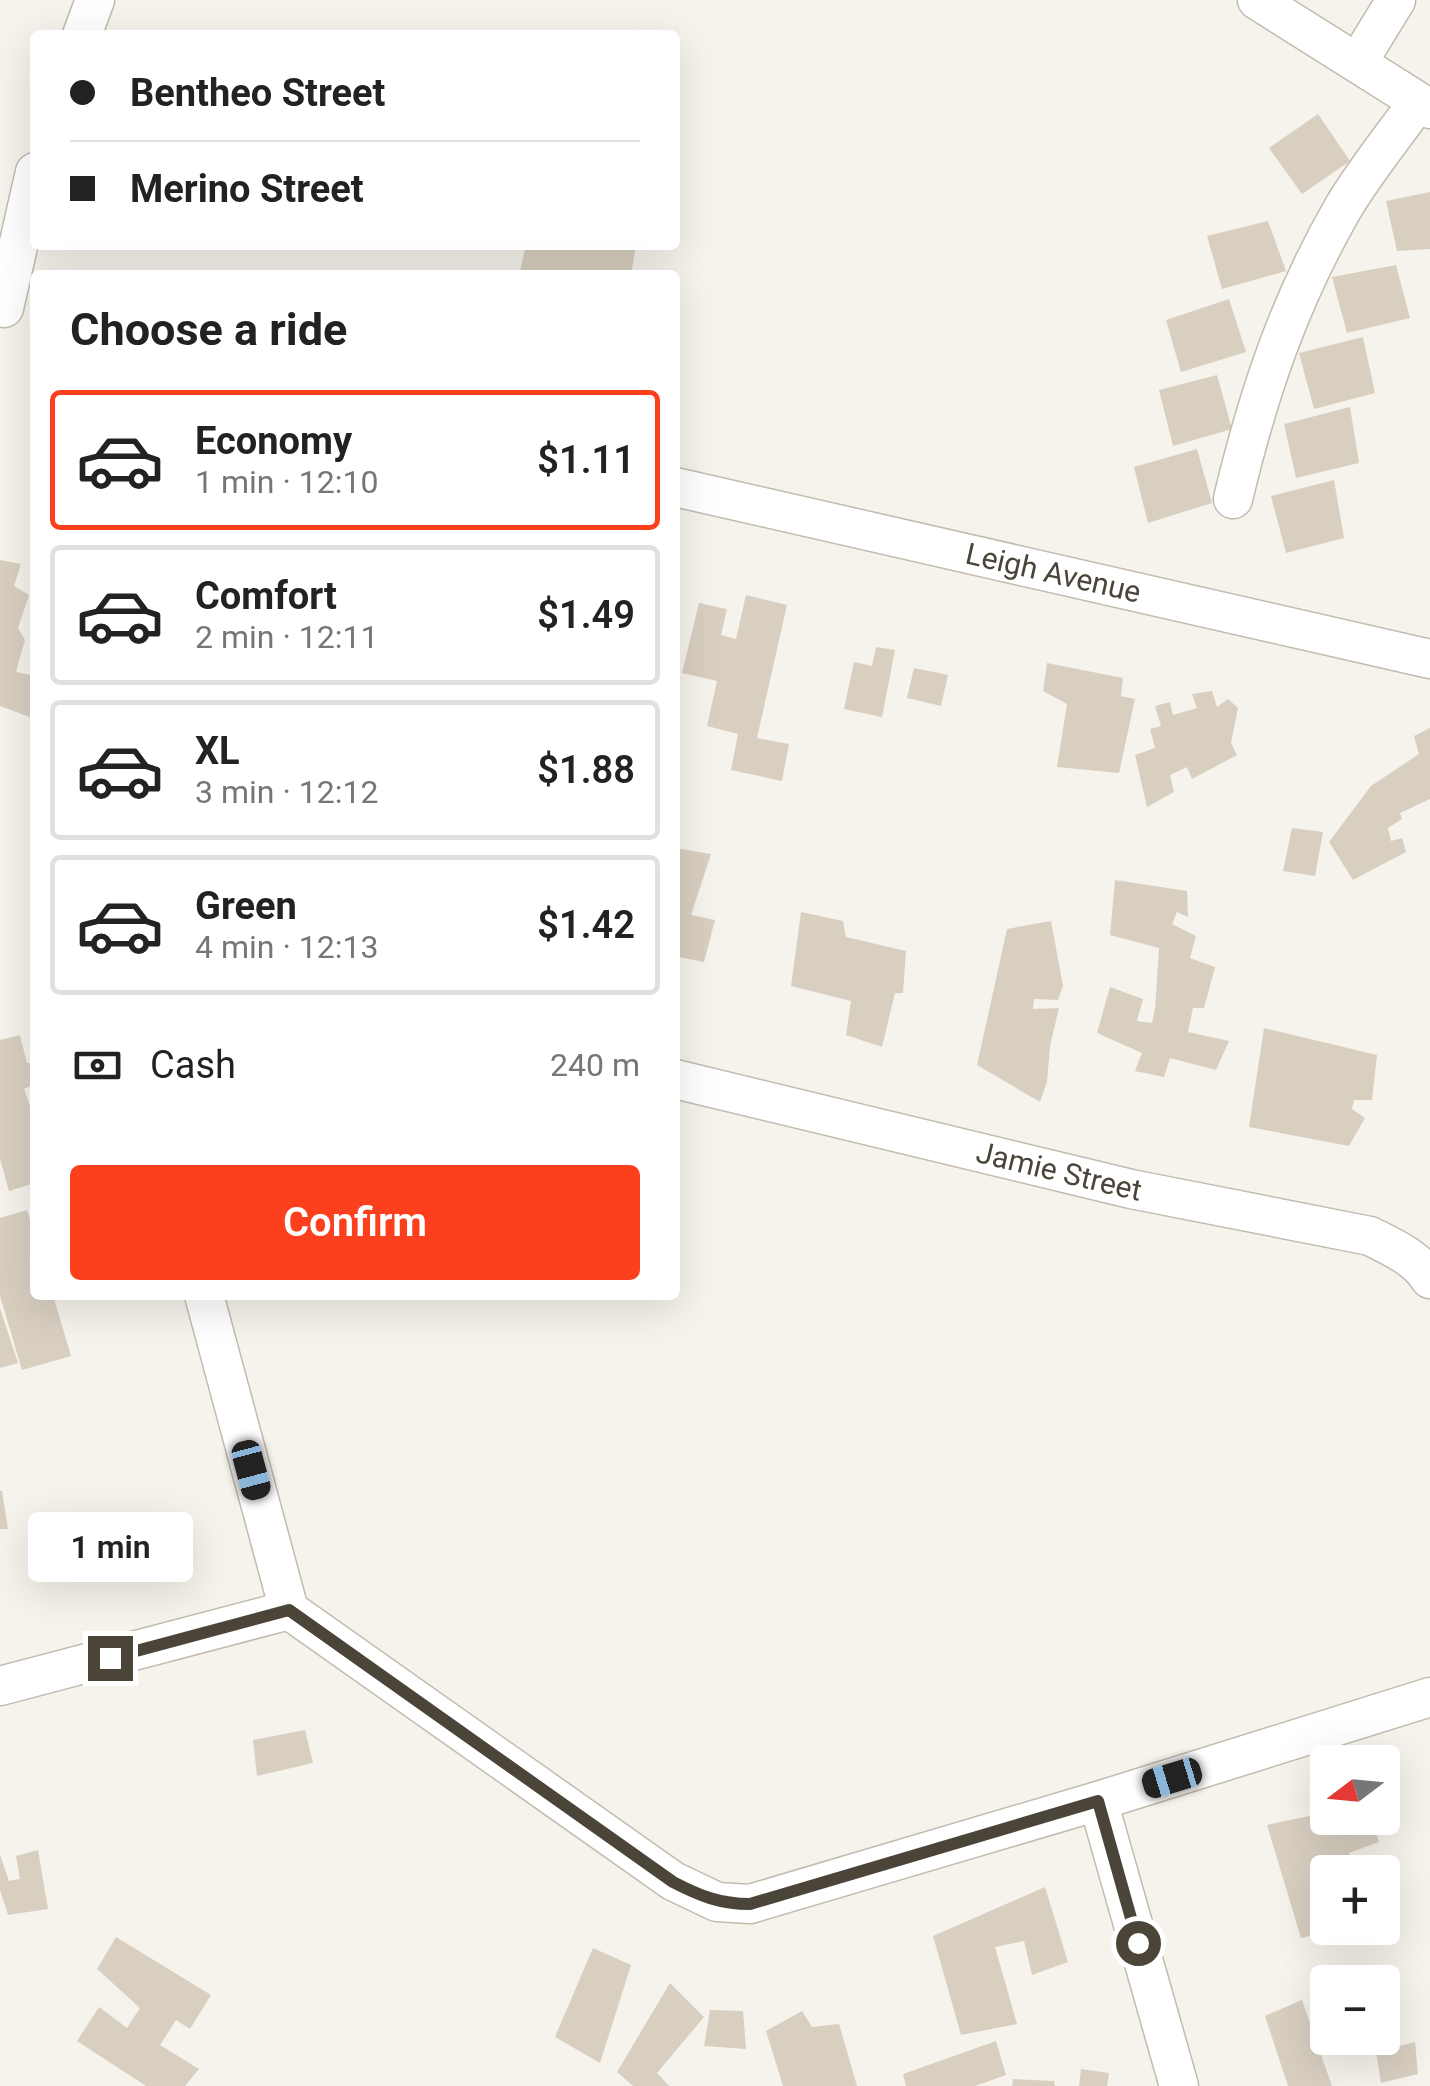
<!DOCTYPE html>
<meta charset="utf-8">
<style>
body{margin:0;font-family:Roboto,sans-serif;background:#f6f6f6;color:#222;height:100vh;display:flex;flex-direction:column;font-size:38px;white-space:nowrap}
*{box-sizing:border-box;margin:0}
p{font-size:32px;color:#767676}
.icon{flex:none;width:55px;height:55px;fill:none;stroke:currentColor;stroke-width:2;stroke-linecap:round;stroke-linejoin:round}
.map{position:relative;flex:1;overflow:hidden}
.side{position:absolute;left:30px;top:270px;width:650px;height:1030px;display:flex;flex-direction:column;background:#fff;border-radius:10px;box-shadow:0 10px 40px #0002}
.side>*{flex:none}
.banner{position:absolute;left:30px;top:30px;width:650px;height:220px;border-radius:10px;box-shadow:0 10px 40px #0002;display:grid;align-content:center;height:220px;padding:0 40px;background:#fff}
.needle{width:65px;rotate:254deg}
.controls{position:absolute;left:1310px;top:1745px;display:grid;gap:20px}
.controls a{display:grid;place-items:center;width:90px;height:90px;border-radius:10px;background:#fff;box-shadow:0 10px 40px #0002;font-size:50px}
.end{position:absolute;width:45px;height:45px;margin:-22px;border:12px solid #4b4439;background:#fff;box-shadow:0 0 0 5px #fff}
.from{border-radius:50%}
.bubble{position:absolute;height:70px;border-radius:10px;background:#fff;box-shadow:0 10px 40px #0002;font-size:32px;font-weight:600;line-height:70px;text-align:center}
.car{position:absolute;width:30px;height:60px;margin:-30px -15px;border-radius:12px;box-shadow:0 0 8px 2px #0007;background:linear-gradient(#222 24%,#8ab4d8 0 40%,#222 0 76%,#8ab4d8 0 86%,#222 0)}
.banner b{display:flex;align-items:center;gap:35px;height:95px;font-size:38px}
.banner b+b{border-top:2px solid #e0e0e0}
.banner i{width:25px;height:25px;background:#222}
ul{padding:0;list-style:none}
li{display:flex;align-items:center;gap:30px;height:140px;margin:0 20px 15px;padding:0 20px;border:5px solid #e0e0e0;border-radius:10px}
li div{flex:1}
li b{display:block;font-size:38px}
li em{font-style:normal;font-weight:600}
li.current{border-color:#fc3f1d}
li>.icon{width:90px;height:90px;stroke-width:1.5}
h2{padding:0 40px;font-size:45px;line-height:120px}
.pay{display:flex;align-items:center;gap:25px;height:110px;padding:0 40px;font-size:38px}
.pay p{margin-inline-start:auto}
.primary-button{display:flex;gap:20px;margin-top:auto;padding:20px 40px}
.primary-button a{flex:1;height:115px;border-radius:10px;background:#fc3f1d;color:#fff;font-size:40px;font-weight:600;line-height:115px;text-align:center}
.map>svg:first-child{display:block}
.building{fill:#d8cfc1}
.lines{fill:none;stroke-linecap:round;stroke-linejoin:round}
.minor-casing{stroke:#c2bbae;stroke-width:41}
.minor{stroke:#fff;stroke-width:38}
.route{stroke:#4b4439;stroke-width:12}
.labels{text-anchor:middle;stroke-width:9;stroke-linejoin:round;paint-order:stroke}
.street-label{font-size:30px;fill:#4b4439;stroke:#fff}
</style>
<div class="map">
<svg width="1430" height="2086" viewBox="0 0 1430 2086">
<rect width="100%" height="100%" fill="#f6f3ec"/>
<!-- building -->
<g class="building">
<polygon points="1318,114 1350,161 1302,194 1269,148"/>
<polygon points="1430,192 1430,249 1397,251 1386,201"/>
<polygon points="1268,221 1286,271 1222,289 1207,236"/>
<polygon points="526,245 636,245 631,275 519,275"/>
<polygon points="1396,265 1410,318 1347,333 1332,277"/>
<polygon points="1229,299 1246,352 1181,372 1166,320"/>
<polygon points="1363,337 1375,393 1314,409 1299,353"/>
<polygon points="1217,375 1232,429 1173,446 1159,390"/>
<polygon points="1350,407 1359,463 1296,478 1284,424"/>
<polygon points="1197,449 1212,503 1148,523 1134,467"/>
<polygon points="1334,480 1344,538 1286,553 1271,496"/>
<polygon points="0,560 21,564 14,586 29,595 18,628 25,640 16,672 35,676 35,719 0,706"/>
<polygon points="746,595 787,605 757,738 789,744 782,781 731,770 738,734 707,726 717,681 682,673 699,603 727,609 721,635 736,639"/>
<polygon points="876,647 895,650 882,717 844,709 854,662 872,666"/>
<polygon points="1047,663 1123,678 1121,696 1135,699 1119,773 1057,767 1067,704 1043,691"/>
<polygon points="914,668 948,675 941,706 907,698"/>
<polygon points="1212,691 1217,707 1228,699 1238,708 1231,743 1237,755 1192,779 1187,767 1170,775 1174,792 1147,807 1135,755 1155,748 1150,729 1161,726 1155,706 1170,702 1173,715 1197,708 1192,694"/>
<polygon points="1430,728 1430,799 1400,813 1402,819 1388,828 1391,841 1402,838 1406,852 1353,880 1329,842 1371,786 1419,754 1414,736"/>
<polygon points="1292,828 1323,832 1315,876 1283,871"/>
<polygon points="675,848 711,854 691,915 715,920 704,962 679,957 676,967"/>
<polygon points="1115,880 1187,891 1188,917 1177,912 1172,924 1196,936 1190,958 1215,967 1204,1008 1193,1008 1188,1032 1229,1041 1216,1070 1170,1058 1164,1077 1135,1071 1142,1053 1097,1033 1110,987 1143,999 1137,1021 1152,1023 1155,1009 1159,948 1110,935"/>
<polygon points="801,912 843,921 846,937 906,951 903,993 895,993 882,1047 846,1035 851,1001 791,986"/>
<polygon points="1051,921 1063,986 1058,1000 1034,999 1033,1009 1059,1008 1050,1046 1047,1082 1040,1102 977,1065 1007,929"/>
<polygon points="1264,1028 1377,1055 1372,1100 1354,1100 1352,1109 1365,1118 1349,1146 1249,1127"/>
<polygon points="20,1035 27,1063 35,1063 35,1084 24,1089 31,1109 35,1107 35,1183 9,1191 0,1159 0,1040"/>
<polygon points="27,1210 35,1236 35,1295 53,1295 71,1356 22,1370 0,1296 0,1218"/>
<polygon points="0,1308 18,1363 0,1368"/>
<polygon points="0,1491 2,1491 8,1529 0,1529"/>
<polygon points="305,1730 313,1763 257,1776 253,1740"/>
<polygon points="1328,1812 1328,1818 1372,1818 1379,1842 1349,1853 1353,1864 1328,1872 1328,1928 1341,1929 1301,1938 1267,1825"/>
<polygon points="38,1850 48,1909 8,1915 0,1890 0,1855 9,1881 20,1879 16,1856"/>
<polygon points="1045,1887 1068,1962 1032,1975 1024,1941 995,1947 1017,2024 961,2035 933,1936"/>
<polygon points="116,1937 211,1995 190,2029 176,2020 160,2045 199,2069 185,2086 146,2086 77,2041 99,2007 127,2028 140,2008 97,1969"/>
<polygon points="593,1948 631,1965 600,2063 555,2037"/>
<polygon points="670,1983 704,2017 657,2073 669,2086 633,2086 617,2072"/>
<polygon points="1302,2000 1332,2086 1288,2086 1265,2016"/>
<polygon points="710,2010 743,2011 746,2049 704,2046"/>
<polygon points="802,2011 812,2027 839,2024 857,2086 783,2086 766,2031"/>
<polygon points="996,2041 1006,2075 975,2086 906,2086 903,2074"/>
<polygon points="1415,2042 1418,2074 1381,2083 1376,2052"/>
<polygon points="1081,2069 1109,2073 1107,2086 1079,2086"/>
<polygon points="1013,2079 1054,2081 1055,2086 1012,2086"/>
</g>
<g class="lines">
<!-- minor casing -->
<g class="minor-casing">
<g id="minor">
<polyline points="1257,0 1430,109"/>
<polyline points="82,35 95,0"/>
<polyline points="1358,62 1396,0"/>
<polyline points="4,308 35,172"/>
<path id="s1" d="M675,487l755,172"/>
<path d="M1233,499c25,-105 56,-197 110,-291 22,-37 50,-71 75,-106"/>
<path id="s2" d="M675,1079l456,110 239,47c22,11 47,22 60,43"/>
<polyline points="204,1295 289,1610 673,1881 717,1902 750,1904 1098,1801 1430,1697"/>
<polyline points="0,1686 289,1610"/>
<polyline points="1098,1801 1179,2086"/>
</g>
</g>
<!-- minor -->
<use href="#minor" class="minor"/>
</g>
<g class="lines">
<!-- route -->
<path class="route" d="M110,1658l179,-48 384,272c27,14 47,22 77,22l348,-103 40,142"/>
</g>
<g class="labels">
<!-- street labels -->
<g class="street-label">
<text dy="10" stroke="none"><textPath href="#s1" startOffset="388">Leigh Avenue</textPath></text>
<text dy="10" stroke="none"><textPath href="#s2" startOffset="395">Jamie Street</textPath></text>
</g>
</g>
</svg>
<div class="controls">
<a><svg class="needle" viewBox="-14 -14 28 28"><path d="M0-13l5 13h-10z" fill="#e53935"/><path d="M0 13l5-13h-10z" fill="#767676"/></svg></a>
<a>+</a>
<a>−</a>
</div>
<i class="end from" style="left:1138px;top:1943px"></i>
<i class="end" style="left:110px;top:1658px"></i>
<div class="bubble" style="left:28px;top:1512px;width:165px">1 min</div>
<i class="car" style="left:251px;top:1470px;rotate:165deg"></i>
<i class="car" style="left:1172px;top:1778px;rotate:253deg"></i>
<div class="banner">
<b><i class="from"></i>Bentheo Street</b>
<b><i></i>Merino Street</b>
</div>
<section class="side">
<h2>Choose a ride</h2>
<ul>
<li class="current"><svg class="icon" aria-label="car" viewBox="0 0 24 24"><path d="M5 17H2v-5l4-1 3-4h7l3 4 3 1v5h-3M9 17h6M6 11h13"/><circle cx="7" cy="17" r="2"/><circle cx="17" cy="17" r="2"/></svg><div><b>Economy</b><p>1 min · 12:10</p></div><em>$1.11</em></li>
<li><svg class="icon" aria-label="car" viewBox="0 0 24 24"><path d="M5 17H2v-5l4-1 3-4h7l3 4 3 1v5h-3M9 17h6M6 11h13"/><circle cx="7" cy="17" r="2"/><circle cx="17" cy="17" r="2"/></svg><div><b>Comfort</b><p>2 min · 12:11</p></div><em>$1.49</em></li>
<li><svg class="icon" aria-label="car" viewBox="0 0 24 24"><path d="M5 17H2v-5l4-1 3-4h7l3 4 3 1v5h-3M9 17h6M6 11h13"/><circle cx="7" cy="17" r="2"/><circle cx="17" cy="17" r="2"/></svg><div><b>XL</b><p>3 min · 12:12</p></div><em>$1.88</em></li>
<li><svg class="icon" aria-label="car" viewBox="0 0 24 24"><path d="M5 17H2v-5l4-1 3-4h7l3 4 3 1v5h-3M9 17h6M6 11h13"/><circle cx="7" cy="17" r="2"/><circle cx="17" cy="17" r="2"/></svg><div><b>Green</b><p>4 min · 12:13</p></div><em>$1.42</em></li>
</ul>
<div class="pay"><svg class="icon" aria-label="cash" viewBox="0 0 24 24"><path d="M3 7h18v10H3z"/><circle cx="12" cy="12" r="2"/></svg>Cash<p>240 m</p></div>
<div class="primary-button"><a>Confirm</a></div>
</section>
</div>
